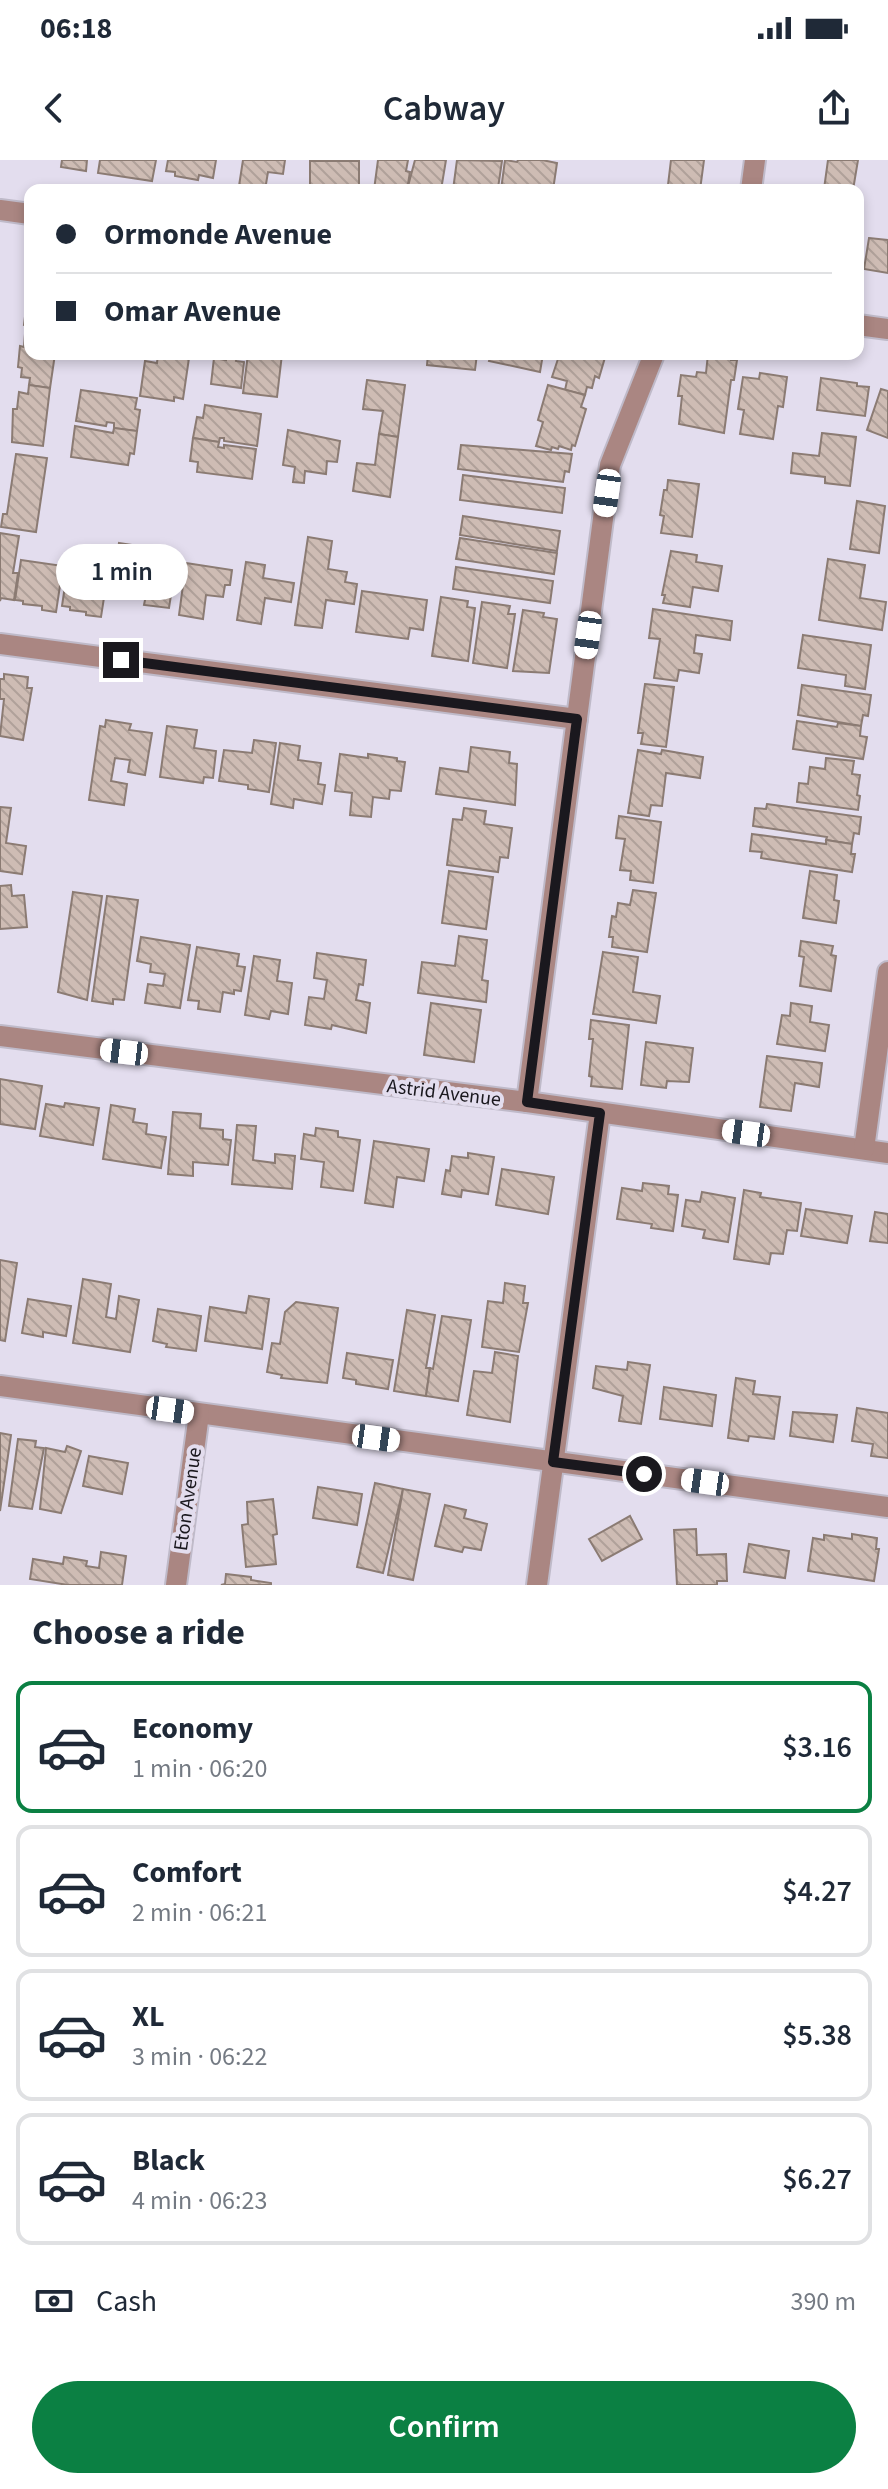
<!DOCTYPE html>
<meta charset="utf-8">
<style>
body{margin:0;font-family:"Source Sans 3",sans-serif;background:#f2f2f3;color:#1f2937;height:100vh;display:flex;flex-direction:column;font-size:30px;white-space:nowrap}
*{box-sizing:border-box;margin:0}
p{font-size:26px;color:#747a83}
.icon{flex:none;width:44px;height:44px;fill:none;stroke:currentColor;stroke-width:2;stroke-linecap:round;stroke-linejoin:round}
.map{position:relative;height:1425px;overflow:hidden}
.side{display:flex;flex-direction:column;background:#fff;flex:1}
.side>*{flex:none}
.guide{position:absolute;left:24px;top:24px;width:840px;height:176px;border-radius:16px;box-shadow:0 4px 12px #0003;display:grid;align-content:center;height:176px;padding:0 32px;background:#fff}
.end{position:absolute;width:36px;height:36px;margin:-18px;border:10px solid #1a181e;background:#fff;box-shadow:0 0 0 4px #fff}
.from{border-radius:50%}
.bubble{position:absolute;height:56px;border-radius:28px;background:#fff;box-shadow:0 4px 12px #0003;font-size:26px;font-weight:600;line-height:56px;text-align:center}
.car{position:absolute;width:24px;height:48px;margin:-24px -12px;border-radius:10px;box-shadow:0 0 6px 2px #0007;background:linear-gradient(#fff 24%,#345 0 40%,#fff 0 76%,#345 0 86%,#fff 0)}
.guide b{display:flex;align-items:center;gap:28px;height:76px;font-size:30px}
.guide b+b{border-top:2px solid #e0e1e3}
.guide i{width:20px;height:20px;background:#1f2937}
ul{padding:0;list-style:none}
li{display:flex;align-items:center;gap:24px;height:132px;margin:0 16px 12px;padding:0 16px;border:4px solid #e0e1e3;border-radius:16px}
li div{flex:1}
li b{display:block;font-size:30px}
li em{font-style:normal;font-weight:600}
li.current{border-color:#0b8043}
li>.icon{width:72px;height:72px;stroke-width:1.5}
h2{padding:0 32px;font-size:36px;line-height:96px}
.pay{display:flex;align-items:center;gap:20px;height:88px;padding:0 32px;font-size:30px}
.pay p{margin-inline-start:auto}
.button{display:flex;gap:16px;margin-top:auto;padding:16px 32px}
.button a{flex:1;height:92px;border-radius:48px;background:#0b8043;color:#fff;font-size:32px;font-weight:600;line-height:92px;text-align:center}
.status{display:flex;justify-content:space-between;align-items:center;height:56px;padding:0 40px;background:#fff;direction:ltr}
.status svg{height:22px;fill:currentColor}
header{display:flex;justify-content:space-between;align-items:center;height:104px;padding:0 32px;background:#fff;font-size:36px;font-weight:600}
.map>svg:first-child{display:block}
.building{fill:url(#building-back-hatch);stroke:#8b7b73;stroke-width:2}
.lines{fill:none;stroke-linecap:round;stroke-linejoin:round}
.minor-casing{stroke:#bfbac9;stroke-width:24}
.minor{stroke:#aa8682;stroke-width:20}
.route{stroke:#1a181e;stroke-width:10}
.labels{text-anchor:middle;stroke-width:8;stroke-linejoin:round;paint-order:stroke}
.street-label{font-size:20px;fill:#1a181e;stroke:#e3ddee}
</style>
<div class="status"><b>06:18</b><svg viewBox="0 0 49 12"><path d="M0 12V9h3v3zM5 12V6h3v6zM10 12V3h3v9zM15 12V0h3v12zM26 1h20v11H26zM47 4h2v5h-2z"/></svg></div>
<header><svg class="icon" aria-label="back" viewBox="0 0 24 24"><path d="M15 5l-7 7 7 7"/></svg>Cabway<svg class="icon" aria-label="share" viewBox="0 0 24 24"><path d="M12 15V3M7 8l5-5 5 5M5 13v7h14v-7"/></svg></header>
<div class="map">
<svg width="888" height="1425" viewBox="0 0 888 1425">
<defs>
<pattern id="building-back-hatch" width="6" height="6" patternUnits="userSpaceOnUse" patternTransform="scale(2)"><rect width="6" height="6" fill="#cebcb4"/><path d="M-1 5l2 2M0 0l6 6M5-1l2 2" fill="none" stroke="#b0a19a"/></pattern>
</defs>
<rect width="100%" height="100%" fill="#e3ddee"/>
<!-- building -->
<g class="building">
<polygon points="62,0 87,0 86,11 61,7"/>
<polygon points="100,0 156,0 152,21 98,13"/>
<polygon points="168,0 216,0 213,18 199,15 198,20 175,16 175,12 166,11"/>
<polygon points="243,0 285,0 283,14 268,12 265,30 239,26"/>
<polygon points="378,0 408,0 406,11 410,12 407,30 374,30"/>
<polygon points="415,0 446,0 441,30 407,30"/>
<polygon points="457,0 502,1 498,28 453,30"/>
<polygon points="505,0 517,2 518,0 542,0 557,3 553,30 501,30"/>
<polygon points="671,0 704,0 700,30 668,25"/>
<polygon points="828,0 858,0 853,30 824,29"/>
<rect x="310" y="1" width="49" height="29"/>
<polygon points="869,78 888,80 888,113 864,109"/>
<polygon points="28,132 30,132 30,166 24,165"/>
<polygon points="25,174 30,175 30,194 55,194 50,228 29,225 30,218 21,217 22,208 18,207 20,186 24,187"/>
<polygon points="158,194 189,198 183,239 174,237 174,241 140,236 145,201 157,203"/>
<polygon points="227,194 237,194 236,201 244,202 241,228 211,224 214,198 226,200"/>
<polygon points="248,194 282,194 277,237 243,233"/>
<polygon points="428,194 477,194 475,210 427,205"/>
<polygon points="491,194 543,194 540,212 489,201"/>
<polygon points="553,194 606,194 599,218 595,216 592,228 587,227 585,235 565,230 567,221 552,217 559,196"/>
<polygon points="708,194 731,197 731,200 737,200 734,220 731,220 724,273 679,264 682,236 678,236 681,215 696,217 697,212 706,213"/>
<polygon points="760,213 787,217 783,247 778,246 773,279 740,274 744,250 738,249 743,217 759,219"/>
<polygon points="821,218 857,223 857,226 869,227 865,256 817,250"/>
<polygon points="367,220 405,225 398,277 379,274 383,251 363,249"/>
<polygon points="29,225 50,228 43,286 12,282 13,249 17,249 19,232 28,234"/>
<polygon points="548,225 585,235 581,247 586,249 575,286 572,285 571,290 559,286 558,289 552,287 551,290 536,286 543,262 538,260"/>
<polygon points="881,229 888,231 888,278 867,270"/>
<polygon points="81,230 137,238 135,249 140,250 137,271 114,268 114,263 107,262 106,266 76,261"/>
<polygon points="205,245 261,254 257,286 224,281 224,278 220,278 219,282 193,278 197,257 203,258"/>
<polygon points="75,266 113,273 114,268 137,271 134,294 130,293 128,305 71,297"/>
<polygon points="288,270 340,281 337,302 327,301 326,314 305,311 304,323 293,322 295,307 283,305"/>
<polygon points="822,273 856,277 850,326 825,323 825,317 791,313 793,293 819,296"/>
<polygon points="379,274 398,277 390,337 353,331 357,303 375,305"/>
<polygon points="193,278 219,282 218,287 224,288 224,285 256,289 252,319 197,312 198,302 190,301"/>
<polygon points="461,285 572,294 569,312 565,311 563,322 458,309"/>
<polygon points="16,294 47,298 36,372 1,367 3,354 7,354"/>
<polygon points="463,315 565,328 562,353 460,340"/>
<polygon points="668,320 699,324 692,377 661,373 664,356 660,355 664,330 667,330"/>
<polygon points="857,341 885,346 879,393 850,389"/>
<polygon points="463,356 560,371 557,391 460,375"/>
<polygon points="0,373 19,376 13,413 18,413 14,440 1,438 0,441"/>
<polygon points="308,377 332,381 328,409 347,412 345,422 357,424 354,444 326,440 322,468 295,465"/>
<polygon points="460,378 557,393 554,414 456,399"/>
<polygon points="119,383 139,386 137,397 176,403 169,448 144,445 148,425 113,420"/>
<polygon points="671,391 697,395 696,402 722,406 718,431 693,427 690,447 663,443 665,435 662,435"/>
<polygon points="828,399 865,405 860,438 886,442 882,470 819,460"/>
<polygon points="21,400 63,406 56,452 42,450 42,446 23,444 23,441 15,440"/>
<polygon points="246,402 265,405 263,418 294,423 291,442 265,438 261,464 237,460"/>
<polygon points="186,403 232,410 230,425 225,425 223,437 206,435 203,459 179,455"/>
<polygon points="68,406 108,412 101,457 86,455 86,452 70,450 70,447 62,446"/>
<polygon points="456,407 553,421 550,443 453,429"/>
<polygon points="362,431 427,440 423,470 410,468 408,479 356,472"/>
<polygon points="441,437 468,441 467,447 475,448 468,501 432,496"/>
<polygon points="482,442 510,446 508,454 515,454 507,508 473,503"/>
<polygon points="653,449 732,461 730,480 696,475 694,493 702,494 699,513 679,510 677,521 654,518 660,479 649,478"/>
<polygon points="523,450 544,453 543,457 557,459 549,513 513,511"/>
<polygon points="803,475 871,485 865,529 845,526 846,515 798,508"/>
<polygon points="4,514 28,517 27,528 32,528 23,580 0,576 4,539 0,539 0,519 4,519"/>
<polygon points="645,524 674,527 666,587 641,584 643,573 638,573"/>
<polygon points="802,525 871,535 868,556 863,555 861,566 798,555"/>
<polygon points="106,560 131,564 129,570 152,573 145,615 128,612 130,600 115,598 111,621 127,624 124,645 89,640 100,566 105,567"/>
<polygon points="797,561 837,567 838,563 861,566 860,576 867,577 863,599 793,589"/>
<polygon points="167,566 197,570 194,588 216,591 213,618 204,617 203,623 160,617"/>
<polygon points="254,580 276,583 269,632 248,629 248,625 219,621 224,590 252,593"/>
<polygon points="280,583 300,586 298,600 321,603 318,624 325,625 322,644 294,639 293,648 271,644"/>
<polygon points="471,587 510,592 509,603 517,604 515,645 436,634 440,608 468,612"/>
<polygon points="638,590 661,594 662,590 703,597 700,618 666,613 662,646 651,645 649,656 628,653"/>
<polygon points="340,594 368,598 368,594 397,598 397,601 405,602 401,631 390,630 389,639 373,637 371,657 350,655 352,633 335,631"/>
<polygon points="826,598 854,601 852,614 860,615 857,635 860,636 858,650 797,642 799,623 808,624 810,607 825,609"/>
<polygon points="767,644 861,657 859,674 854,673 852,684 826,680 827,677 753,666 755,648 766,649"/>
<polygon points="0,647 11,648 6,683 26,686 22,714 0,711"/>
<polygon points="464,648 486,651 484,664 512,668 508,698 500,697 498,712 447,705 453,659 462,660"/>
<polygon points="619,656 661,662 653,723 630,720 631,711 620,710 625,679 616,678"/>
<polygon points="752,674 826,684 826,680 852,684 851,694 855,694 852,712 761,698 762,692 750,691"/>
<polygon points="449,711 493,717 486,769 442,763"/>
<polygon points="810,711 837,715 834,740 839,741 836,763 803,758"/>
<polygon points="11,725 12,736 24,735 27,767 0,769 0,726"/>
<polygon points="633,730 656,733 647,792 612,787 613,777 609,777 612,756 616,757 618,743 630,745"/>
<polygon points="73,732 102,736 87,840 58,832"/>
<polygon points="107,736 138,740 124,840 113,839 113,844 92,841"/>
<polygon points="459,776 487,780 482,820 488,821 486,842 418,833 422,802 455,806"/>
<polygon points="141,777 190,785 180,848 145,843 148,824 163,826 165,814 150,812 151,804 137,801"/>
<polygon points="801,781 833,786 831,795 836,796 831,831 800,826 804,797 799,796"/>
<polygon points="197,787 239,794 237,806 245,807 241,831 234,830 234,834 223,832 220,852 198,849 199,841 188,840"/>
<polygon points="603,792 638,797 633,832 660,836 656,863 593,854"/>
<polygon points="317,793 366,800 363,825 359,824 356,840 370,843 366,873 332,865 331,869 305,865 309,837 324,839 327,820 314,818"/>
<polygon points="254,796 280,800 277,821 292,823 288,854 271,851 269,859 245,855"/>
<polygon points="431,843 481,850 474,902 424,895"/>
<polygon points="791,843 812,846 810,862 829,865 825,891 777,884 782,855 790,856"/>
<polygon points="591,860 629,865 622,929 591,926 592,917 589,916 593,879 589,879"/>
<polygon points="646,882 693,888 689,922 667,921 666,928 641,925"/>
<polygon points="767,896 822,903 819,927 795,923 791,951 760,947"/>
<polygon points="0,919 42,926 35,969 0,964"/>
<polygon points="65,943 99,948 93,985 40,976 46,944 64,947"/>
<polygon points="111,945 135,949 133,962 147,964 146,974 166,977 161,1008 103,999"/>
<polygon points="173,952 201,954 200,968 223,970 223,979 231,980 228,1005 193,1002 193,1016 168,1014"/>
<polygon points="237,965 256,966 253,1000 275,1003 275,994 295,996 292,1029 232,1024"/>
<polygon points="316,968 338,971 338,977 360,980 353,1031 321,1027 324,1002 301,999 304,974 315,976"/>
<polygon points="374,981 429,989 424,1021 397,1017 393,1047 365,1043"/>
<polygon points="468,993 494,997 488,1034 462,1030 461,1037 442,1034 446,1010 450,1011 452,996 468,998"/>
<polygon points="502,1009 554,1017 548,1054 496,1045"/>
<polygon points="643,1023 669,1026 668,1034 678,1035 673,1071 651,1068 652,1064 617,1059 622,1028 642,1031"/>
<polygon points="744,1030 761,1033 760,1037 801,1043 797,1071 787,1070 783,1094 771,1093 769,1104 734,1099"/>
<polygon points="702,1032 735,1038 728,1082 703,1078 705,1070 682,1066 686,1040 700,1042"/>
<polygon points="806,1049 852,1056 847,1083 801,1076"/>
<polygon points="875,1052 888,1054 888,1083 870,1081"/>
<polygon points="0,1100 17,1103 5,1181 0,1180"/>
<polygon points="83,1119 111,1124 106,1157 116,1159 119,1136 139,1140 130,1192 73,1183"/>
<polygon points="505,1123 525,1126 523,1143 528,1143 519,1192 482,1187 488,1141 503,1143"/>
<polygon points="249,1136 269,1139 262,1189 205,1181 210,1147 246,1153"/>
<polygon points="28,1139 71,1146 66,1176 43,1172 43,1177 22,1173"/>
<polygon points="296,1142 338,1148 327,1223 281,1218 282,1215 267,1212 272,1183 280,1184 285,1152"/>
<polygon points="158,1149 201,1156 196,1191 166,1187 167,1184 153,1181"/>
<polygon points="407,1150 435,1155 426,1208 430,1208 426,1236 394,1231"/>
<polygon points="442,1156 471,1160 458,1241 426,1236 430,1208 433,1209"/>
<polygon points="495,1192 518,1196 510,1262 467,1255 474,1211 492,1213"/>
<polygon points="347,1193 393,1200 388,1229 356,1224 356,1220 343,1218"/>
<polygon points="628,1202 650,1205 641,1264 619,1261 623,1236 593,1228 596,1206 627,1210"/>
<polygon points="736,1218 755,1221 753,1234 780,1237 774,1279 749,1276 748,1281 728,1278"/>
<polygon points="664,1227 716,1235 712,1266 660,1259"/>
<polygon points="857,1248 888,1253 888,1298 871,1296 873,1284 852,1281"/>
<polygon points="793,1252 837,1255 833,1282 790,1276"/>
<polygon points="0,1273 11,1275 0,1351"/>
<polygon points="18,1279 36,1281 35,1287 44,1288 32,1349 9,1346"/>
<polygon points="67,1286 81,1291 61,1353 40,1349 46,1288 65,1292"/>
<polygon points="89,1296 128,1303 122,1334 83,1326"/>
<polygon points="375,1323 403,1329 383,1413 357,1407"/>
<polygon points="318,1327 362,1334 357,1365 313,1358"/>
<polygon points="403,1329 430,1334 413,1420 388,1415"/>
<polygon points="273,1339 277,1374 273,1375 276,1404 246,1407 242,1365 248,1364 247,1342"/>
<polygon points="445,1345 466,1350 464,1358 487,1364 481,1390 464,1387 462,1392 435,1386"/>
<polygon points="630,1356 642,1379 602,1401 589,1379"/>
<polygon points="696,1369 697,1395 726,1394 727,1421 717,1421 717,1425 677,1425 674,1370"/>
<polygon points="852,1374 877,1378 876,1389 879,1389 874,1421 808,1411 813,1378 824,1380 824,1375 852,1379"/>
<polygon points="749,1384 789,1391 785,1418 744,1412"/>
<polygon points="101,1392 126,1396 122,1425 68,1425 30,1419 33,1399 63,1404 64,1397 87,1401 86,1406 99,1408"/>
<polygon points="226,1414 251,1417 251,1420 271,1423 271,1425 221,1425 225,1424"/>
</g>
<g class="lines">
<!-- minor casing -->
<g class="minor-casing">
<g id="minor">
<polyline points="751,30 755,0"/>
<polyline points="0,50 30,54"/>
<polyline points="858,165 888,169"/>
<polyline points="0,484 577,559"/>
<polyline points="0,876 527,942 888,993"/>
<polyline points="527,942 610,305 654,194"/>
<polyline points="864,989 888,812"/>
<polyline points="0,1226 888,1347"/>
<polyline points="176,1425 199,1254"/>
<polyline points="537,1425 600,953"/>
</g>
</g>
<!-- minor -->
<use href="#minor" class="minor"/>
</g>
<g class="lines">
<!-- route -->
<polyline class="route" points="121,500 577,559 527,942 600,953 553,1302 644,1314"/>
</g>
<g class="labels">
<!-- street labels -->
<g class="street-label">
<text transform="translate(444 932) rotate(7)" y="7">Astrid Avenue</text>
<text transform="translate(187 1339) rotate(-82)" y="7">Eton Avenue</text>
</g>
</g>
</svg>
<i class="end from" style="left:644px;top:1314px"></i>
<i class="end" style="left:121px;top:500px"></i>
<div class="bubble" style="left:56px;top:384px;width:132px">1 min</div>
<i class="car" style="left:607px;top:333px;rotate:188deg"></i>
<i class="car" style="left:588px;top:475px;rotate:188deg"></i>
<i class="car" style="left:124px;top:892px;rotate:277deg"></i>
<i class="car" style="left:746px;top:973px;rotate:278deg"></i>
<i class="car" style="left:170px;top:1250px;rotate:98deg"></i>
<i class="car" style="left:376px;top:1278px;rotate:98deg"></i>
<i class="car" style="left:705px;top:1322px;rotate:278deg"></i>
<div class="guide">
<b><i class="from"></i>Ormonde Avenue</b>
<b><i></i>Omar Avenue</b>
</div>
</div>
<section class="side">
<h2>Choose a ride</h2>
<ul>
<li class="current"><svg class="icon" aria-label="car" viewBox="0 0 24 24"><path d="M5 17H2v-5l4-1 3-4h7l3 4 3 1v5h-3M9 17h6M6 11h13"/><circle cx="7" cy="17" r="2"/><circle cx="17" cy="17" r="2"/></svg><div><b>Economy</b><p>1 min · 06:20</p></div><em>$3.16</em></li>
<li><svg class="icon" aria-label="car" viewBox="0 0 24 24"><path d="M5 17H2v-5l4-1 3-4h7l3 4 3 1v5h-3M9 17h6M6 11h13"/><circle cx="7" cy="17" r="2"/><circle cx="17" cy="17" r="2"/></svg><div><b>Comfort</b><p>2 min · 06:21</p></div><em>$4.27</em></li>
<li><svg class="icon" aria-label="car" viewBox="0 0 24 24"><path d="M5 17H2v-5l4-1 3-4h7l3 4 3 1v5h-3M9 17h6M6 11h13"/><circle cx="7" cy="17" r="2"/><circle cx="17" cy="17" r="2"/></svg><div><b>XL</b><p>3 min · 06:22</p></div><em>$5.38</em></li>
<li><svg class="icon" aria-label="car" viewBox="0 0 24 24"><path d="M5 17H2v-5l4-1 3-4h7l3 4 3 1v5h-3M9 17h6M6 11h13"/><circle cx="7" cy="17" r="2"/><circle cx="17" cy="17" r="2"/></svg><div><b>Black</b><p>4 min · 06:23</p></div><em>$6.27</em></li>
</ul>
<div class="pay"><svg class="icon" aria-label="cash" viewBox="0 0 24 24"><path d="M3 7h18v10H3z"/><circle cx="12" cy="12" r="2"/></svg>Cash<p>390 m</p></div>
<div class="button"><a>Confirm</a></div>
</section>
